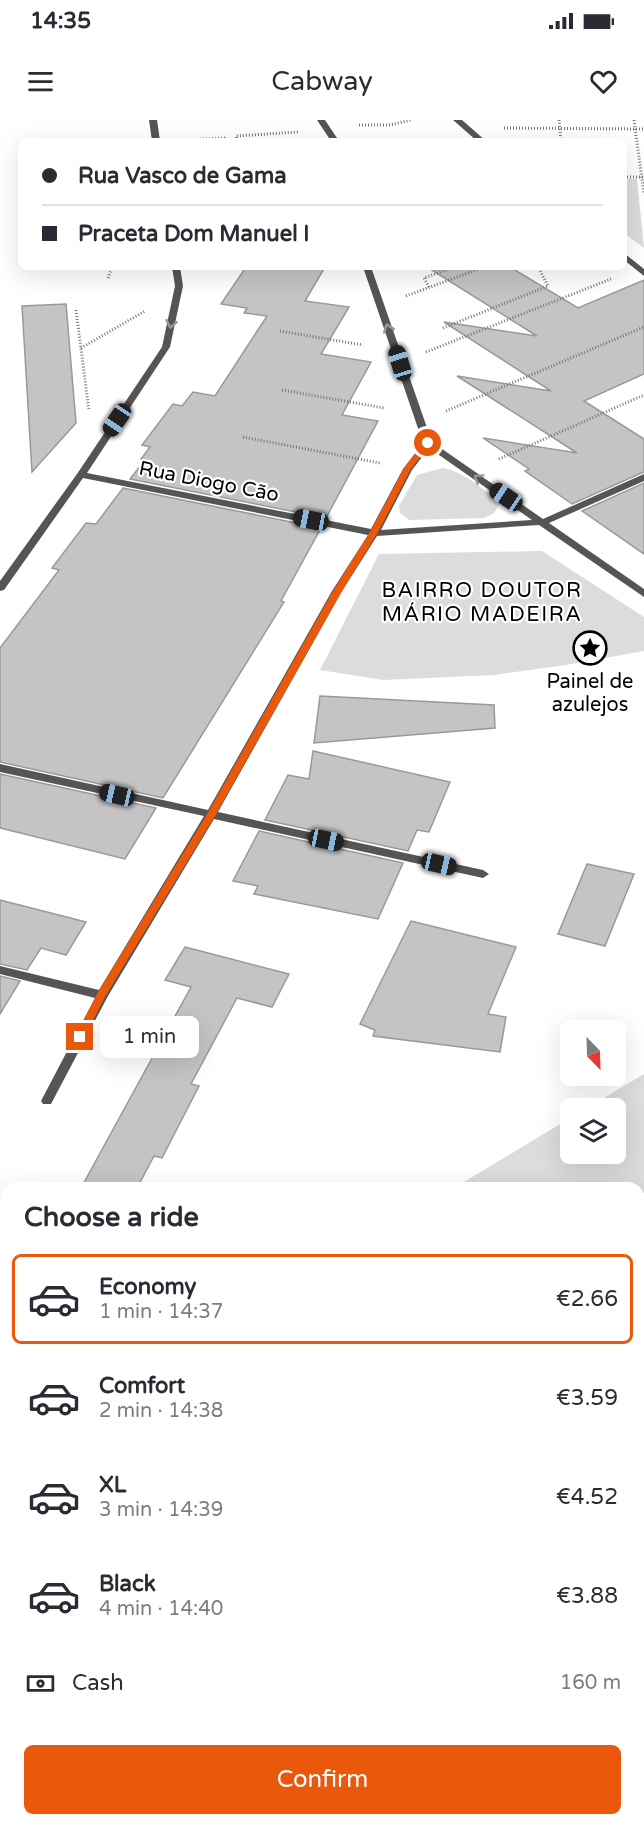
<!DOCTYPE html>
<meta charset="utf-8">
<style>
body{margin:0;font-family:"Varela Round",sans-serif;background:#f7f7f7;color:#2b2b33;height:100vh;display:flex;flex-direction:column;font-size:22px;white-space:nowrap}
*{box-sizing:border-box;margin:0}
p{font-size:20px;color:#7c7c81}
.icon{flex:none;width:33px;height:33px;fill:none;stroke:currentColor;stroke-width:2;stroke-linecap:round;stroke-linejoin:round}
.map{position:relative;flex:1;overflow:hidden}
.side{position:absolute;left:0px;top:1062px;width:645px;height:644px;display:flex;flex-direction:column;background:#fff;border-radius:18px 18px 0 0;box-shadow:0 6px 24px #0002}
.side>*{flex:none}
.hud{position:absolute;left:18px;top:18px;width:609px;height:132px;border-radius:9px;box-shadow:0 6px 24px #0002;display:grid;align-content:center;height:132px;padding:0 24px;background:#fff}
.needle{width:39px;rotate:157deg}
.buttons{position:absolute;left:560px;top:900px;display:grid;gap:12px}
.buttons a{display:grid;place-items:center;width:66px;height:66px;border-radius:9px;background:#fff;box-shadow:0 6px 24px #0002;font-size:30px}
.end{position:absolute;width:27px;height:27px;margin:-14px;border:8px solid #ea580c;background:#fff;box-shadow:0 0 0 3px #fff}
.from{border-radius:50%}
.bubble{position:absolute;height:42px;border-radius:9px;background:#fff;box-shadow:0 6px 24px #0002;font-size:20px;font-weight:600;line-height:42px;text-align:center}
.car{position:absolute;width:18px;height:36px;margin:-18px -9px;border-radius:8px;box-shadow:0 0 4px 2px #0007;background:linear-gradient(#222 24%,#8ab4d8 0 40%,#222 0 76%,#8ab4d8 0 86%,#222 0)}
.hud b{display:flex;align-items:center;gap:21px;height:57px;font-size:22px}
.hud b+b{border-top:2px solid #e1e1e2}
.hud i{width:15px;height:15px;background:#2b2b33}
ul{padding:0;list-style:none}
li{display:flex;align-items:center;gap:18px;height:90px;margin:0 12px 9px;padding:0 12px;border:3px solid transparent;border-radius:9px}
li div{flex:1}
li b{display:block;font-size:22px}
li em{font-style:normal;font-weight:600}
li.on{border-color:#ea580c}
li>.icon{width:54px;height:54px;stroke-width:1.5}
h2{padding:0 24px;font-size:27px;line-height:72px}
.pay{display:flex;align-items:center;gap:15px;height:66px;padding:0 24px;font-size:22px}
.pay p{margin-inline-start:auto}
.primary-button{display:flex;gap:12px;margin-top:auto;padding:12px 24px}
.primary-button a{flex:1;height:69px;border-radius:9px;background:#ea580c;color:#fff;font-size:24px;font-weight:600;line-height:69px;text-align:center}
.status{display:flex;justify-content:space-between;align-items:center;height:42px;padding:0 30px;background:#fff;direction:ltr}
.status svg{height:16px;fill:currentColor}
header{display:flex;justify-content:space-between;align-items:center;height:78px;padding:0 24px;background:#fff;font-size:27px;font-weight:600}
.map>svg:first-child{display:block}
.green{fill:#dcdcdc}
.building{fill:#c4c4c4;stroke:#999;stroke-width:1.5}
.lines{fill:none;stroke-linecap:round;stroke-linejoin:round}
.path{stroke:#777;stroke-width:3;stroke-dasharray:1 2;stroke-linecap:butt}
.minor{fill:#555;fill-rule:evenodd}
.tertiary{fill:#555;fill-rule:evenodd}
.oneway{stroke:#999}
.route{fill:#ea580c}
.labels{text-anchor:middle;stroke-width:4.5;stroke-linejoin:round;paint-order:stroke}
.street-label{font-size:20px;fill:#000;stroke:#fff}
.poi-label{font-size:20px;fill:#000;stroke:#fff}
.neighbourhood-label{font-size:21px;letter-spacing:1.5px;fill:#000;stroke:#fff}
</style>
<div class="status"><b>14:35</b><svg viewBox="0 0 49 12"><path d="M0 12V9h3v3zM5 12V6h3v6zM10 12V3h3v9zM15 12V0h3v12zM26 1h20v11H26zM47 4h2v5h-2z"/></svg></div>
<header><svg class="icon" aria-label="menu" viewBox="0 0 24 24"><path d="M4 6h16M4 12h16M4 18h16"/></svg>Cabway<svg class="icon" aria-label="heart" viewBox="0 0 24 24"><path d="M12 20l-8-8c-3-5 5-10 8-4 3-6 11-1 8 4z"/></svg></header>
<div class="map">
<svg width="644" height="1705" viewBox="0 0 644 1705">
<rect width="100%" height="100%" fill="#fff"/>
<!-- green -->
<g class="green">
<polygon points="624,59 637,59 644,128 624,113"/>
<path d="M443,348c19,4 45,22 56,37l-5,8 -10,5 -75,2 -9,-7 -1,-7 18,-31z"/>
<polygon points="542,431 644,497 644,531 566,545 494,555 383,560 320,550 379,434"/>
<polygon points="644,954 644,1705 114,1705 120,1700 639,1700 639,1068 454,1068 570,998 570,1034 615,1034 615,988 587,988"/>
<polygon points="6,1335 6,1461 0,1455 0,1339"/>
</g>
<!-- building -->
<g class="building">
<polygon points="246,147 325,147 305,181 349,187 321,234 371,242 342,295 378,301 326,398 130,359 145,340 141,339 150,327 142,325 173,284 182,286 193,272 215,276 267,196 244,193 247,188 221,184"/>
<polygon points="427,147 510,147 578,188 644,160 644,254 584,281 644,319 644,352 572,384 525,351 529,349 483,318 577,333 457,256 551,271 444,202 537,216"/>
<polygon points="66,184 76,303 32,352 22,186"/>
<polygon points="644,363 644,434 582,391"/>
<polygon points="123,368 321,408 281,481 284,482 163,678 0,642 0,528 59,450 52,448 86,403 96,404"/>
<polygon points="320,576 494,585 495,608 314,623"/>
<polygon points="313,631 450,662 429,712 417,710 408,731 265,700 288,655 309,659"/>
<polygon points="0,654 156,688 125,739 0,708"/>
<polygon points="259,711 403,743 378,799 254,774 258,766 233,761"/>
<polygon points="587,744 634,754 605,826 558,814"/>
<polygon points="0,780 86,802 66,835 41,828 27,850 0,844"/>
<polygon points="411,801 516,827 488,894 506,897 500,932 373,916 375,910 360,904"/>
<polygon points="185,827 289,854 272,887 237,878 191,964 199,966 162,1038 154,1036 137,1068 81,1068 191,867 165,860"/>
<polygon points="0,856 20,861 0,894"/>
</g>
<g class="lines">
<!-- path -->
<g class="path">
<polyline points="559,0 561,21"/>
<polyline points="634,0 644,74"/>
<polyline points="359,5 390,5 411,0"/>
<polyline points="504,8 644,9"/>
<polyline points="182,20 224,18 225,20 207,21"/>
<polyline points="237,21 236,16 298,12"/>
<polyline points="624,57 643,57"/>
<polyline points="108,158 112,147"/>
<polyline points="429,167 424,158 454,147"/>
<polyline points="406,176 484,147"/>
<polyline points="76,190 89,291"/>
<polyline points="443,208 548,166 538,147"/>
<polyline points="280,211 363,225"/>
<polyline points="81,228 145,191"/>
<polyline points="426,232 611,159"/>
<polyline points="282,270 384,288"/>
<polyline points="446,291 644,207"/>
<polyline points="243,317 380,343"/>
<polyline points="499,339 644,275"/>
</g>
<!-- minor -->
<g class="minor">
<polygon points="149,0 157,0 160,21 152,21"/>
<polygon points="317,0 325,0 339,21 331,21"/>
<path d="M172,147h8l3,19 -13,61 -83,126 284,56 32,-60 20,-26 -60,-176h8l61,175 111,77 101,-45v7l-95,42 95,66v8l-105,-72 -162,11 -35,55 -124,221 265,58 6,4 -6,4 -269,-59 -106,177 -57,108h-8l-2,-3 54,-103 -95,-24v-8l99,24 105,-174 -204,-44v-8l208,46 124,-219 36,-56 -285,-57 -79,112 -4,1v-10l77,-107 85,-127 13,-61zM429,328l103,72 -151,10 31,-60z"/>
<polygon points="0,1609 6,1612 6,1622 0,1624"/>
</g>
<!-- tertiary -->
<g class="tertiary">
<polygon points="453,0 462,0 486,21 477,21"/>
<polygon points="624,133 644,149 644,156 624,140"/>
</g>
</g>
<!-- one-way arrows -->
<defs><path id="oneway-chevron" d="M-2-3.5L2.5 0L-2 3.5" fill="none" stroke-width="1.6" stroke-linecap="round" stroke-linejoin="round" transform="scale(1.5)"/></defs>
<g class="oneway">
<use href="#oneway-chevron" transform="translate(171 204) rotate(101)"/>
<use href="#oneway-chevron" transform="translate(388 208) rotate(-109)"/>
<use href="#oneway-chevron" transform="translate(478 358) rotate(-146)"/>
</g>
<!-- route -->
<polygon class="route" points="425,321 431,323 411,349 378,412 342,471 215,696 106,875 83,920 76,920 75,917 98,872 206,696 333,471 370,412 404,348"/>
<!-- icons -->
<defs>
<g id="sight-ring" transform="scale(1.725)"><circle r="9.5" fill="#fff" stroke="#000" stroke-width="1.5"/><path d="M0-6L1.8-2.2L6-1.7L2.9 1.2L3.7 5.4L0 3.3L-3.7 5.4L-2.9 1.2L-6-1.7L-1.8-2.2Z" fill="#000"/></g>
</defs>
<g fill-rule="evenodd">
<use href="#sight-ring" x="590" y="528"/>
</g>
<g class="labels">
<!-- street labels -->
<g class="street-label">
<text transform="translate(209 361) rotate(11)" y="7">Rua Diogo Cão</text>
</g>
<!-- poi labels -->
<g class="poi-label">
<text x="590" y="568">Painel de<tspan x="590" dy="23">azulejos</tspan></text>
</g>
<!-- neighbourhood labels -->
<g class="neighbourhood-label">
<text x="482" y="477">BAIRRO DOUTOR<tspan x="482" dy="24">MÁRIO MADEIRA</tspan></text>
</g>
</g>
</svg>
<div class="buttons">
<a><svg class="needle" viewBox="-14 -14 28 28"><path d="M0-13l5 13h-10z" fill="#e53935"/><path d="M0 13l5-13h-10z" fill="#7c7c81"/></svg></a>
<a><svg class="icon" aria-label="layers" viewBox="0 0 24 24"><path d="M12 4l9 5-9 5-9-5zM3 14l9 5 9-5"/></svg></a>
</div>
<i class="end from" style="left:428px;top:323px"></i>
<i class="end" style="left:80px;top:917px"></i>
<div class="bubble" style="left:100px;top:896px;width:99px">1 min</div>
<i class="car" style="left:400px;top:243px;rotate:343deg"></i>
<i class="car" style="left:117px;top:300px;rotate:214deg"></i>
<i class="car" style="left:506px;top:377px;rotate:304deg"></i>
<i class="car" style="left:311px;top:400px;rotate:281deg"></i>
<i class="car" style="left:117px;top:675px;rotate:283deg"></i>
<i class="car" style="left:326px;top:720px;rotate:102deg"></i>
<i class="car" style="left:439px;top:744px;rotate:103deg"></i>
<div class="hud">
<b><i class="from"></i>Rua Vasco de Gama</b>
<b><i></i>Praceta Dom Manuel I</b>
</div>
<section class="side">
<h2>Choose a ride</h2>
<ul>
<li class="on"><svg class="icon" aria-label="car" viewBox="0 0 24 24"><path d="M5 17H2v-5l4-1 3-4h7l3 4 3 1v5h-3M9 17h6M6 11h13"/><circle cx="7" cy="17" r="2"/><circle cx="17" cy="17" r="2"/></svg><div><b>Economy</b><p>1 min · 14:37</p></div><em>€2.66</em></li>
<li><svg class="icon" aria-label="car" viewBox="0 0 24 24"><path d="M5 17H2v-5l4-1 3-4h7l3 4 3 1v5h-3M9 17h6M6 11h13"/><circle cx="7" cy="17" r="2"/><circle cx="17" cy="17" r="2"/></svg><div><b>Comfort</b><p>2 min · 14:38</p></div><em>€3.59</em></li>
<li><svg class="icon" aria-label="car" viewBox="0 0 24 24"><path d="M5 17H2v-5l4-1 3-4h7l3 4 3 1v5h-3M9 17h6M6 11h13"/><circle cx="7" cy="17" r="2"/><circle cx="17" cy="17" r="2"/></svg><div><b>XL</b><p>3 min · 14:39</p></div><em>€4.52</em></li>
<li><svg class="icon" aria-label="car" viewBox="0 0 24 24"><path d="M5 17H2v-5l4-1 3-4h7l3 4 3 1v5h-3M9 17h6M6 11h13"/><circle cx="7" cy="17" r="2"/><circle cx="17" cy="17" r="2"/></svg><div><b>Black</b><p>4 min · 14:40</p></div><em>€3.88</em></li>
</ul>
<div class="pay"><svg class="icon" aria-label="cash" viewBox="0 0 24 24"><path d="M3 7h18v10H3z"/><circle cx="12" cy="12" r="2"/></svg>Cash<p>160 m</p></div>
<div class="primary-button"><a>Confirm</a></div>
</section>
</div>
